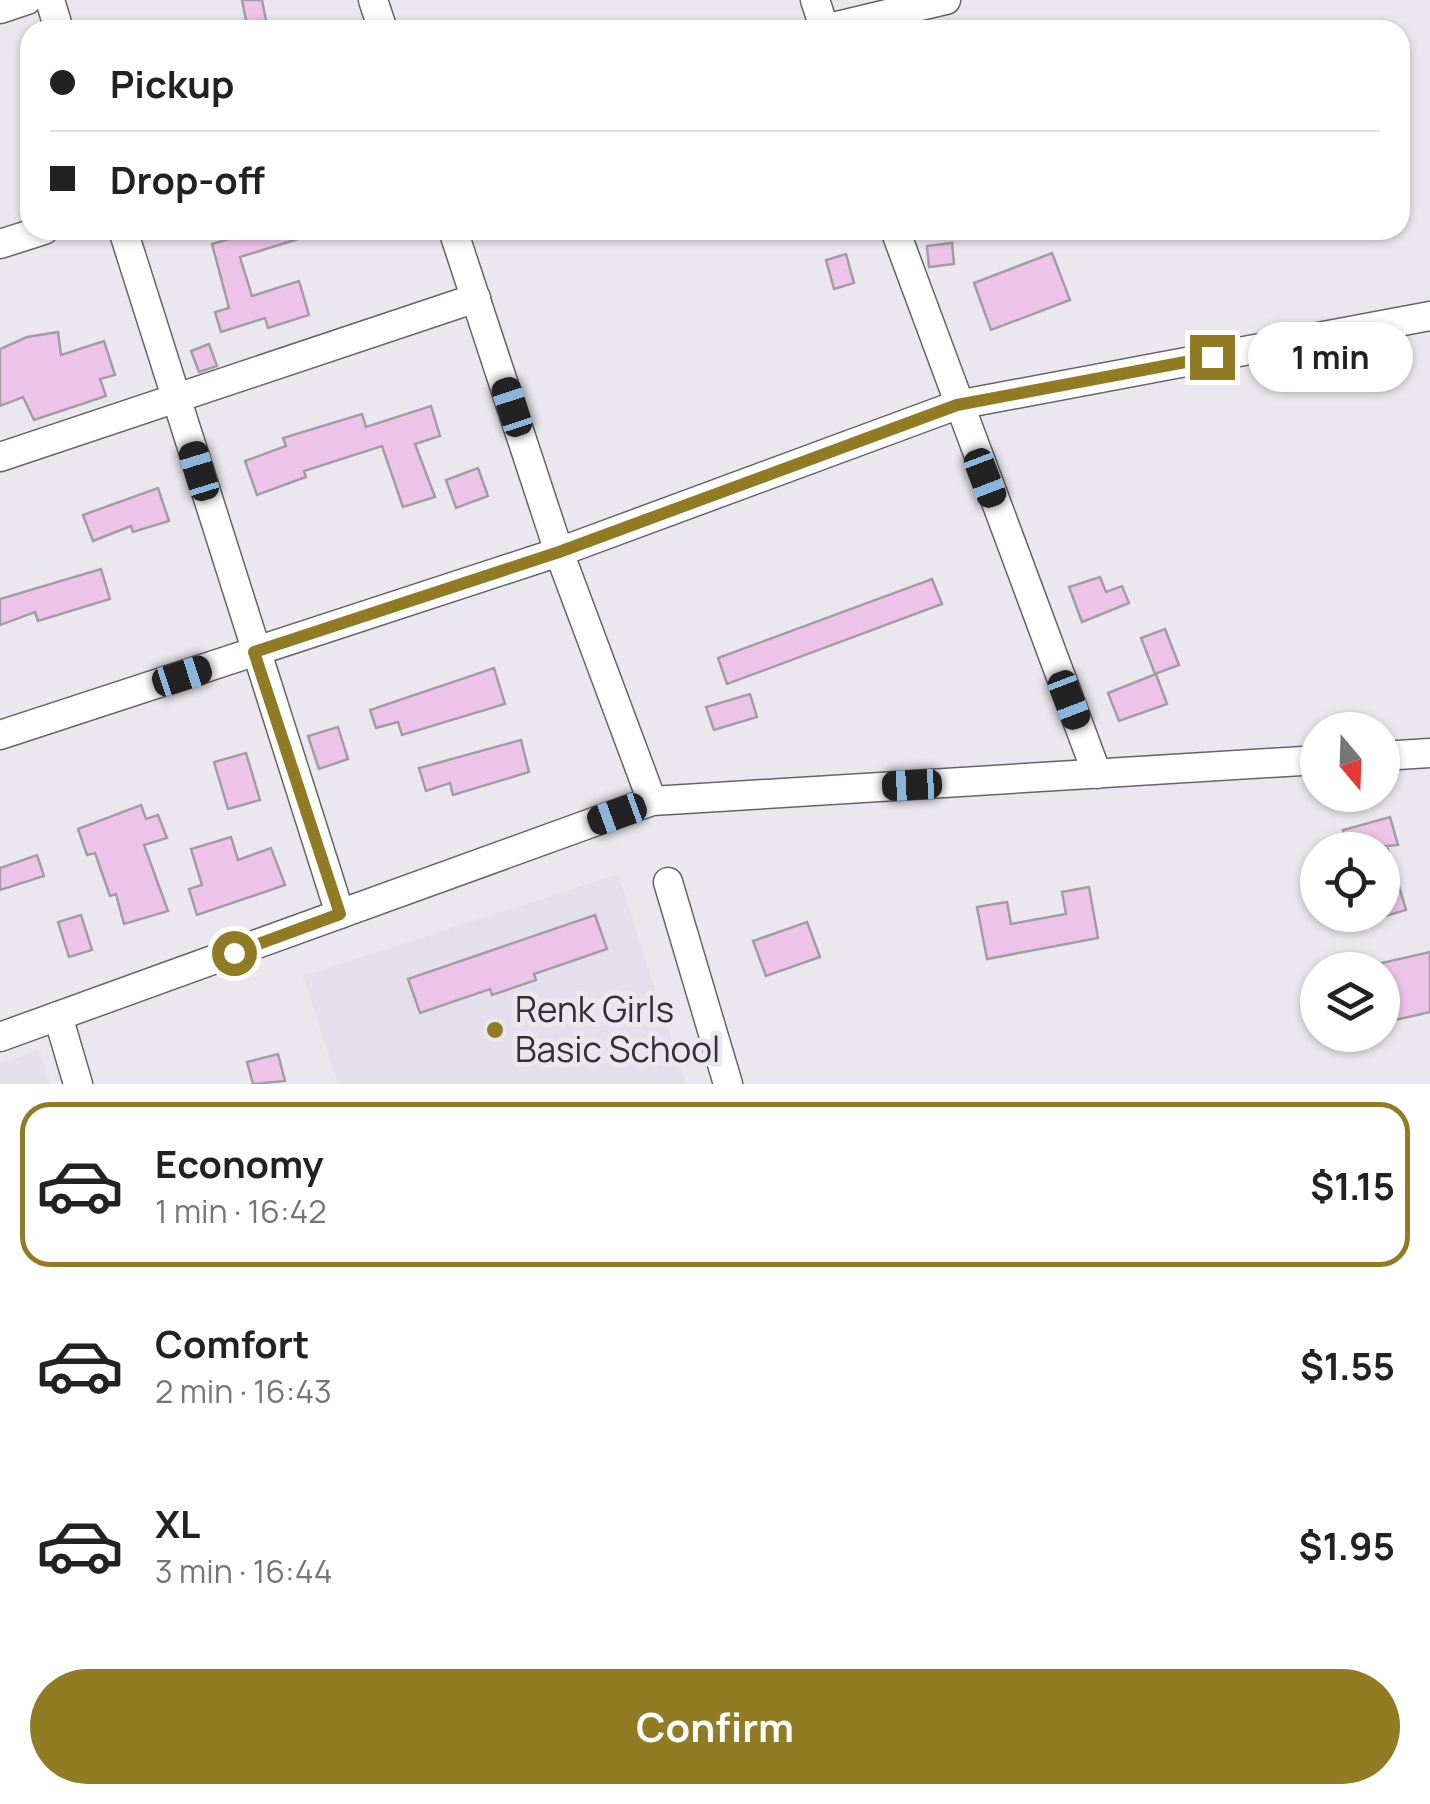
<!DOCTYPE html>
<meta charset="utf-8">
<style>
body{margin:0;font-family:Manrope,sans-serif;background:#f6f6f6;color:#222;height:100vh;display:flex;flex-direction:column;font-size:38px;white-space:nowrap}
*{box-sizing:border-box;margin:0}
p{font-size:32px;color:#767676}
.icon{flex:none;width:55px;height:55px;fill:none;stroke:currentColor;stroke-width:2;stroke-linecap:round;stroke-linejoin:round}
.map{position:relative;height:1084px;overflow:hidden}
.panel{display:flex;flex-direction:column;background:#fff;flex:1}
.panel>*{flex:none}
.banner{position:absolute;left:20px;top:20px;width:1390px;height:220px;border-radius:30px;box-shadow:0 2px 8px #0004;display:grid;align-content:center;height:220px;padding:0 30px;background:#fff}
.needle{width:65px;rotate:161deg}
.buttons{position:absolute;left:1300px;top:712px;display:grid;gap:20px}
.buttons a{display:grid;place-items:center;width:100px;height:100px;border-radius:50%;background:#fff;box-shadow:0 2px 8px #0004;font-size:50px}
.end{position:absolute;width:45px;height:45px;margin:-22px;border:12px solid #917c23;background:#fff;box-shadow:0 0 0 5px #fff}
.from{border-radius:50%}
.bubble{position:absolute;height:70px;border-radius:35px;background:#fff;box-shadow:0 2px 8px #0004;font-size:32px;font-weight:700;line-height:70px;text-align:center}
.car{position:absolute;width:30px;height:60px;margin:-30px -15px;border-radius:12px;box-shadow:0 0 8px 2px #0007;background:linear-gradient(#222 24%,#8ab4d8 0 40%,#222 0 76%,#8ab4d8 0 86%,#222 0)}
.banner b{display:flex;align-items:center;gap:35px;height:95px;font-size:38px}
.banner b+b{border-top:2px solid #e0e0e0}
.banner i{width:25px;height:25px;background:#222}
ul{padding:18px 0 0;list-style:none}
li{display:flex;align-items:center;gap:30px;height:165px;margin:0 20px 15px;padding:0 10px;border:5px solid transparent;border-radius:30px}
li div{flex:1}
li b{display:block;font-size:38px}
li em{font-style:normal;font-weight:700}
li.current{border-color:#917c23}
li>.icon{width:90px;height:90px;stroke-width:1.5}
.cta{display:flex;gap:20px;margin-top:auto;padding:20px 30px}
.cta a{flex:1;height:115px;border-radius:60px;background:#917c23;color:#fff;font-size:40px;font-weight:700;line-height:115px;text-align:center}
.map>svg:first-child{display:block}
.built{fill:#e3dfed}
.building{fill:#eec3e9;stroke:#a39da2;stroke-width:2.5}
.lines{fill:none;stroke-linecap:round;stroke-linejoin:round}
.street-casing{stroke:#66646a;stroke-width:31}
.street{stroke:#fff;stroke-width:28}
.route{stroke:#917c23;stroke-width:12}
.poi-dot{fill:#917c23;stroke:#eae8ee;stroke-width:4}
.labels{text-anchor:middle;stroke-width:10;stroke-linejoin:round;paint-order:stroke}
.poi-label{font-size:35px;fill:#313133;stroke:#eae8ee;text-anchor:start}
</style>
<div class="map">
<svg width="1430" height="1084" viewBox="0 0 1430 1084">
<rect width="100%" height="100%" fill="#eae8ee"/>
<!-- built -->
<g class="built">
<polygon points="618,874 686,1084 338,1084 303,976"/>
<polygon points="39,1050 50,1084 0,1084 0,1063"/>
</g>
<!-- building -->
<g class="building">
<polygon points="242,0 262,0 268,30 248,30"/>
<polygon points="260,230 311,230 311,235 240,257 252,296 299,281 309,315 268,328 265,318 221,332 215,312 229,308 212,244"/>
<polygon points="952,243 954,264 929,267 927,246"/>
<polygon points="1052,253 1070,300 991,330 974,283"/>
<polygon points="846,254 854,283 834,289 826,260"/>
<polygon points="58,332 61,355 104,341 115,375 100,379 106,396 34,420 23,397 0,406 0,349 27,337"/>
<polygon points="209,344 217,366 199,372 191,351"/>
<polygon points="431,406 440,436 415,444 435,497 403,507 382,446 304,471 306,477 257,495 245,461 286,446 283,438 362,414 366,427"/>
<polygon points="478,468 488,496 456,508 446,480"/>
<polygon points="158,488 169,521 133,532 131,526 93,541 83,515"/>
<polygon points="101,569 110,599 38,621 35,612 0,625 0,599"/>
<polygon points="1100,577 1106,592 1122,586 1129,603 1082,622 1069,587"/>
<polygon points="932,579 942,604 727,684 718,658"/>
<polygon points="1165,629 1179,665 1155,674 1141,638"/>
<polygon points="494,668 505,704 402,735 398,722 376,728 370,710"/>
<polygon points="1156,674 1167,704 1119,721 1108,693"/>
<polygon points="750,694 757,717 714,730 706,707"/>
<polygon points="338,727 348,759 319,769 308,736"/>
<polygon points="521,740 529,772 453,795 450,783 426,791 419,768"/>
<polygon points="246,753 260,800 228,809 214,762"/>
<polygon points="141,805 146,819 158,815 167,838 144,845 168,911 124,924 116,894 110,896 95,853 87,855 78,829"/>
<polygon points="1390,817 1398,845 1349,850 1343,830"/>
<polygon points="231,837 238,860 271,848 285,885 197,915 189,889 202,885 191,849"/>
<polygon points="1388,849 1406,910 1382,917 1382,850"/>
<polygon points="37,855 44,876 0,890 0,868"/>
<polygon points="1089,887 1098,938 987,959 977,907 1007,902 1011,924 1066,914 1062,892"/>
<polygon points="81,915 92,950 69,957 58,922"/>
<polygon points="595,915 607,949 534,974 536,980 492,995 490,989 420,1013 408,979"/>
<polygon points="807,922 820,957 766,976 753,941"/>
<polygon points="1430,952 1430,1012 1382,1023 1382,963"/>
<polygon points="278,1054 285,1081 253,1084 247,1062"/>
</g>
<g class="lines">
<!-- street casing -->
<g class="street-casing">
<g id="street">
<polyline points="50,0 59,30"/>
<polyline points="373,0 383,30"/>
<polyline points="815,0 825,30"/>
<polyline points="0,9 27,0"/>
<polyline points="824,29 946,0"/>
<polyline points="123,230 340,914"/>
<polyline points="453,230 559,552 652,801"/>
<polyline points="895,230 1097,774"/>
<polyline points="0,244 44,230"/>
<polyline points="0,457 476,298"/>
<polyline points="0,735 559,552 957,405 1430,316"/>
<polyline points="1382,756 1430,753"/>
<polyline points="668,882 728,1084"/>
<polyline points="58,1016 78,1084"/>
<polyline points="0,1037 652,801 1318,760"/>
</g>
</g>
<!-- street -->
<use href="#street" class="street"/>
</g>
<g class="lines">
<!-- route -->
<polyline class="route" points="234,953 340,914 254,652 559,552 957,405 1212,357"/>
</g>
<!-- markers -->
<circle class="poi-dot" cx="495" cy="1030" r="10"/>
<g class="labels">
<!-- poi labels -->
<g class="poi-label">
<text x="515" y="1022">Renk Girls<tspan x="515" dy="40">Basic School</tspan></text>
</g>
</g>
</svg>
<div class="buttons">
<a><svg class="needle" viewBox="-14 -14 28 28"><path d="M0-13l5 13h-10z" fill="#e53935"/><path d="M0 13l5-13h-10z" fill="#767676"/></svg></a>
<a><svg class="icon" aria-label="locate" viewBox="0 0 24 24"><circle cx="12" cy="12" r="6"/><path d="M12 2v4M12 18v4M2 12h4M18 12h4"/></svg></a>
<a><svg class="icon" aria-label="layers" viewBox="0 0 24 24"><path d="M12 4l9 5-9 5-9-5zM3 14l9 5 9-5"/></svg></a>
</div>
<i class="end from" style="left:234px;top:953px"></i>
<i class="end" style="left:1212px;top:357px"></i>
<div class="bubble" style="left:1248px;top:322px;width:165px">1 min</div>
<i class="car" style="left:512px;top:407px;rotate:342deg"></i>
<i class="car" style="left:199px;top:471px;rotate:343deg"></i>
<i class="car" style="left:985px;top:478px;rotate:159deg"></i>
<i class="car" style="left:182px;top:676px;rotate:72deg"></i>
<i class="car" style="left:1069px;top:700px;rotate:159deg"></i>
<i class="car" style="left:912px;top:785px;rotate:267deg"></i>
<i class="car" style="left:617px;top:814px;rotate:250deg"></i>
<div class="banner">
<b><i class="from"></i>Pickup</b>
<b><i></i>Drop-off</b>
</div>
</div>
<section class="panel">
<ul>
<li class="current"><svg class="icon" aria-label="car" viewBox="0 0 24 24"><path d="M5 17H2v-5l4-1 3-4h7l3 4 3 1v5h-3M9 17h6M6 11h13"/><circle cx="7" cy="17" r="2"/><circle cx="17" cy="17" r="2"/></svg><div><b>Economy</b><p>1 min · 16:42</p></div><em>$1.15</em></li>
<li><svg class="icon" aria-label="car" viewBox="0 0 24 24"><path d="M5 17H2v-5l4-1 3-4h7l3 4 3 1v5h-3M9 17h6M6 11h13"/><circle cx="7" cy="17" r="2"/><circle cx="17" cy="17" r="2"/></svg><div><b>Comfort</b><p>2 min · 16:43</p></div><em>$1.55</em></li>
<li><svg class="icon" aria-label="car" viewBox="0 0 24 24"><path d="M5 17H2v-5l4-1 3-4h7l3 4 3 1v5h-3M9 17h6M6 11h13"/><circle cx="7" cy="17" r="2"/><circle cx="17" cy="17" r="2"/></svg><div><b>XL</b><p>3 min · 16:44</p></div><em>$1.95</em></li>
</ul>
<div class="cta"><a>Confirm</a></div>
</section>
